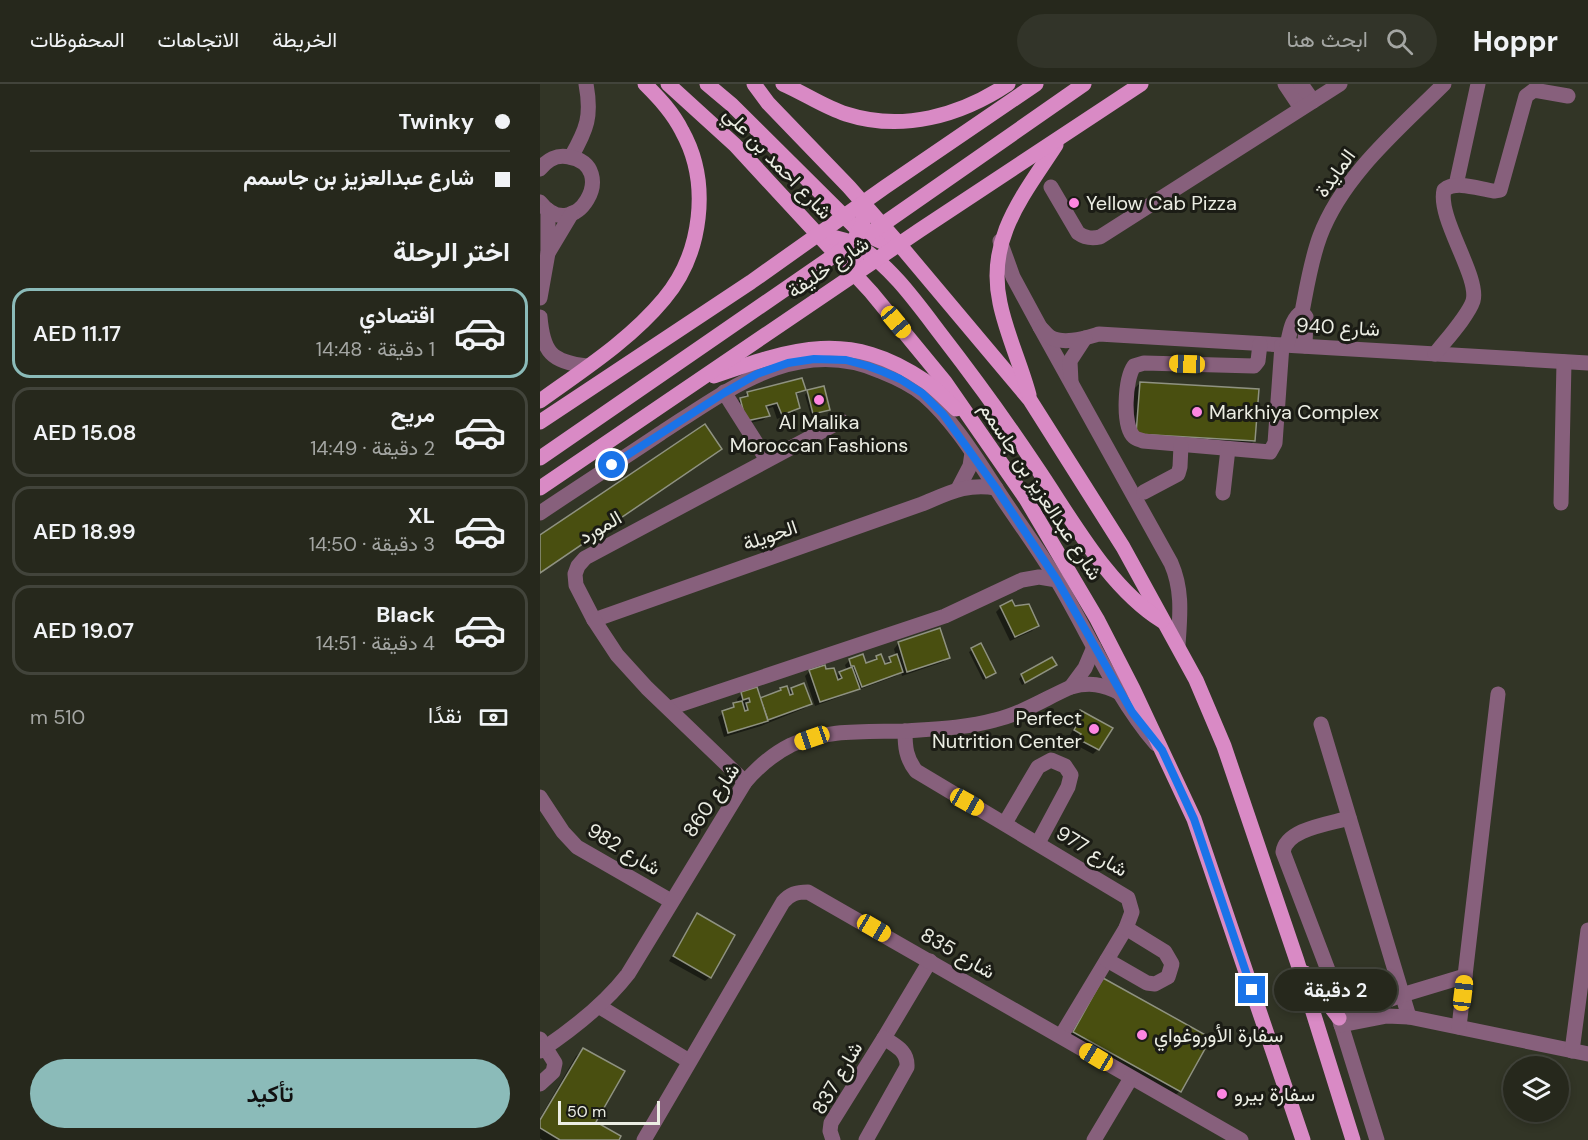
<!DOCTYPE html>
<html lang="ar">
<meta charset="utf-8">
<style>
body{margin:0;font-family:"DM Sans",Vazirmatn,sans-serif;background:#323429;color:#f1f3f6;direction:rtl;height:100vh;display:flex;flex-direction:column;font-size:22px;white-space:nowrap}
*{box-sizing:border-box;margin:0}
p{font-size:20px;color:#a4a6a3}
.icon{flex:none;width:33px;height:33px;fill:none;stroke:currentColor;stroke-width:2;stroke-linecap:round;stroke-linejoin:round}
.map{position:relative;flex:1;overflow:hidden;direction:ltr}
.drawer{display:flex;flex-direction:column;background:#26281c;width:540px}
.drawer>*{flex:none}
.guide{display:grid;align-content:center;height:132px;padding:0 30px;background:#26281c}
.controls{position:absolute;left:963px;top:972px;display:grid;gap:12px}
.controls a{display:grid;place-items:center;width:66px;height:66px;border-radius:50%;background:#26281c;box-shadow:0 3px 9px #0003,0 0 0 2px #42443b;font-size:30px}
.scale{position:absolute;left:18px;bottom:15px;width:102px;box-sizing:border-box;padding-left:6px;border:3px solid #ebede3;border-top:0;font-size:16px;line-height:21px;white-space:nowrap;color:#ebede3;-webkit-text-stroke:4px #1b1c15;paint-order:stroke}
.end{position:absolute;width:27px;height:27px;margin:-14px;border:8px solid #1a73e8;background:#fff;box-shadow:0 0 0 3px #fff}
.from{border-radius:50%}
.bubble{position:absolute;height:42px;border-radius:21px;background:#26281c;box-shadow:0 3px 9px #0003,0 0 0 2px #42443b;font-size:20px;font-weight:600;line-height:42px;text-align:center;direction:rtl}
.car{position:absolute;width:18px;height:36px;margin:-18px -9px;border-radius:8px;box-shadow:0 0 4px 2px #0007;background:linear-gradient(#f5c518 24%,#345 0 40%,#f5c518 0 76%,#345 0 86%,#f5c518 0)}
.guide b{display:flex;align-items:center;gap:21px;height:57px;font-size:22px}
.guide b+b{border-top:2px solid #42443b}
.guide i{width:15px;height:15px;background:#f1f3f6}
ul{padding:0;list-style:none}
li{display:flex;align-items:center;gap:18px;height:90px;margin:0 12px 9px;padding:0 18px;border:3px solid #42443b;border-radius:18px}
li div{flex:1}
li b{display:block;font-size:22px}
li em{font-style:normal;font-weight:600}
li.on{border-color:#8bbbb9}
li>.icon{width:54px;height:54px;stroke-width:1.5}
h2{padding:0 30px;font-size:27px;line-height:72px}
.pay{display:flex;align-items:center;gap:15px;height:66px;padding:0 30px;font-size:22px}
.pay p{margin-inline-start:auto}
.cta{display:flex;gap:12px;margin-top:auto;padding:12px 30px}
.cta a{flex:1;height:69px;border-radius:36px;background:#8bbbb9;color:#111;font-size:24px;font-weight:600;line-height:69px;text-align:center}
header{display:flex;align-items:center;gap:36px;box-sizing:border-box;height:84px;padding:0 30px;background:#26281c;border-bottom:2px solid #42443b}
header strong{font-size:28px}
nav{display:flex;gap:33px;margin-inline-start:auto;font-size:21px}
.search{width:420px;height:54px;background:#323429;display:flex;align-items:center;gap:15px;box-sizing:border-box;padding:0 21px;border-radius:33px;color:#a4a6a3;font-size:22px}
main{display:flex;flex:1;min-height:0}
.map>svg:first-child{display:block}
.shadow{fill:#0007}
.building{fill:#494f10;stroke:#8f9281;stroke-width:1.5}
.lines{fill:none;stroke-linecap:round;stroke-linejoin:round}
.minor{stroke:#87607c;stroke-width:15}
.major{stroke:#d98ac5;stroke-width:15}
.route{stroke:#1a73e8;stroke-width:8}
.poi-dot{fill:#fd86e1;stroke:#1b1c15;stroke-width:2}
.labels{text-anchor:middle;stroke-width:6;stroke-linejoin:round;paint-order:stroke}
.street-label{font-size:20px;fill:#ebede3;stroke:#1b1c15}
.poi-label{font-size:20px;fill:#ebede3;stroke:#1b1c15;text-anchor:start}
</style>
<header>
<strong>Hoppr</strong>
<div class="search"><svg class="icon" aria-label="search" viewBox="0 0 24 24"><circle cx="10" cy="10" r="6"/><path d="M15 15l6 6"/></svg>ابحث هنا</div>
<nav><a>الخريطة</a><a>الاتجاهات</a><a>المحفوظات</a></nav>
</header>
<main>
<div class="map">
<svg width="1048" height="1056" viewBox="0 0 1048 1056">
<rect width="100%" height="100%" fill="#323526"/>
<!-- shadow -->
<g class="shadow">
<polygon points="600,299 714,357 707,364 590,357 593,306"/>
<polygon points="265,305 255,312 259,323 254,328 237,335 233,323 226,325 228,331 223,336 201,341 196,320 207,309"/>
<polygon points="268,308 288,325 285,328 271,332 265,311"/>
<polygon points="461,523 475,524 497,542 492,547 470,557 456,528"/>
<polygon points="399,546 408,573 403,578 362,592 361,588 356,592 275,622 265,592 270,587 296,593 300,589 307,587 305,581 310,576 325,581 337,573 344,581 350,575 356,572 354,565 358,560"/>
<polygon points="432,566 454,589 451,592 443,596 429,568"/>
<polygon points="511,575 515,581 512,584 482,601 479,595 481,592"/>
<polygon points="241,605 248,609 252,605 270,619 265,624 221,642 184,653 178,633 198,619 197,615 202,610 219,615 237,609"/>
<polygon points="541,627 558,665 553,670 534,660 537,655 530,651 534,644 531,642"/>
<polygon points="158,831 170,893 165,897 129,877 153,836"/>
<polygon points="557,903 640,1007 633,1013 528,955"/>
<polygon points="43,966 54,1038 77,1056 3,1056 0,1054 0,1034 36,972"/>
</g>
<!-- building -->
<g class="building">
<polygon points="262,294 266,306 256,309 260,324 242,331 237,319 226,322 230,332 206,337 200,314 208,312 207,308"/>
<polygon points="600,298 719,305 715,357 596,350"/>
<polygon points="284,302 290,326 273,330 267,306"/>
<polygon points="165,340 182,365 0,489 0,451"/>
<polygon points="472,516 475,522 489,520 499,542 475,553 460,522"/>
<polygon points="400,544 410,574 367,588 358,558"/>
<polygon points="441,559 456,589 446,594 431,564"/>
<polygon points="323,570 326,579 337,575 336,572 341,570 345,580 351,578 349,573 357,570 363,588 322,603 314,582 311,582 309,575"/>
<polygon points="512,573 517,581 485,599 481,590"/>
<polygon points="285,581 286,585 294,584 298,596 302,594 299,588 312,583 320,605 280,618 269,586"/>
<polygon points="264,599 272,620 228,636 220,614 241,606 240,604 247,602 250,611 253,610 251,604"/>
<polygon points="217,603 228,637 188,649 182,627 194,623 193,619 202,617 205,627 208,626 206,619 210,618 209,614 203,616 201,608"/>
<polygon points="540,626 573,644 559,666 538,655 541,650 534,646 538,639 534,637"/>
<polygon points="157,829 195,851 171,894 133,872"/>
<polygon points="563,894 671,954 641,1008 533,948"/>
<polygon points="43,964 85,987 56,1038 81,1052 79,1056 20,1056 0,1044 0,1036"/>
</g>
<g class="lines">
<!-- minor -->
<g class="minor">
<polyline points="745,0 761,24"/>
<polyline points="761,0 773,17"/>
<path d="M31,73c16,-28 21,-41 15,-73"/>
<path d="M0,85c7,-9 17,-15 29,-12 52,9 6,90 -29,45"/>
<polyline points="916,101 938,0"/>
<path d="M511,103l27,46c7,5 13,6 22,4l240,-153"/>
<path d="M460,157l13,36 27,50 131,236c12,27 9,53 7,82"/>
<polyline points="8,169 32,129"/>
<polyline points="0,214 8,169 8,126"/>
<polyline points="762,228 766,233 765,262"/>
<path d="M0,233c3,35 11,45 47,49"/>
<path d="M500,243c3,3 7,8 10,10 14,8 35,1 49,-3l489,29"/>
<path d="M720,260l-2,17 -4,5 -110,-3 -10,3c-9,13 -12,60 0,71 2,2 7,3 9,4l127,11 5,-9 7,-98"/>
<path d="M747,261c3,-11 4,-27 15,-33 5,-26 9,-52 18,-76 23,-61 79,-107 124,-152"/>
<path d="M895,270c10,-13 33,-38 38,-53 7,-24 -36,-83 -29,-111 12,-10 35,-1 50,1l6,-1 26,-94 8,-6 34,6"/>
<polyline points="531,298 530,277 545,254"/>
<polyline points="184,308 227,376"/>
<polyline points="418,405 430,382 432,369"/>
<polyline points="604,408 638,390 640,383 641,361"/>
<polyline points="683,409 688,365"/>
<polyline points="1021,419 1024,278"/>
<path d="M0,429c40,-27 81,-53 121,-80 67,-43 136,-98 219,-62 15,6 31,13 44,24 32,28 55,68 79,104 18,27 38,54 55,83 32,54 57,114 98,162"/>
<path d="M54,536l328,-116c27,-11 44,-21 74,-16"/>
<polyline points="531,603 545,584 554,563"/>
<polyline points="130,624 405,532 482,496 499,493 517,496"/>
<polyline points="781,640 869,933"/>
<path d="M365,647c0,16 1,27 11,40l212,127 4,14 -6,16 -65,108"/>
<polyline points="205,698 107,604 77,571 54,536 36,501 35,490 38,482 45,474 301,337"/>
<polyline points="0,713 23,748 37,763 131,817"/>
<path d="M809,734c-20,6 -63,11 -66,34l48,126 8,40 38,122"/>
<polyline points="465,739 498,683 511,676 525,682 531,691 528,703 498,759"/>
<polyline points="567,876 607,899 615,900 628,893 632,880 625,868 586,844"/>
<polyline points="60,923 149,977"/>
<polyline points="800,934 862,911 925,892"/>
<polyline points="801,941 847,932 869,933 1048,970"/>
<polyline points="919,943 958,610"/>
<polyline points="344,954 390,877"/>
<polyline points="0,955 15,979 13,988 0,1000"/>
<path d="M0,967c33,-22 64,-46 88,-77l117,-192c13,-15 28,-28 46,-37 35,-16 75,-13 113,-14 30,-2 62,-3 91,-11 26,-6 51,-22 76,-33 18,-5 32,-3 49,6"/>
<polyline points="1032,967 1048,846"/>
<path d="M104,1056l139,-238c7,-8 13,-10 25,-10l433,248"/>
<path d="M293,1056l-3,-9 1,-8 53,-85c12,8 24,13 23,29l-41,73"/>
<polyline points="554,1056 591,994"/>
</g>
<!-- major -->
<g class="major">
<polyline points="128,0 195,61 331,208 405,298 486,415 557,535 593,605 654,735 763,1056"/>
<polyline points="167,0 192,21 320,148 342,158 359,160"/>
<polyline points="214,0 228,19 309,103 359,160 490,316 583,463 656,596 684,662 757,877 813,1056"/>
<path d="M243,0c21,9 41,23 63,30 56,18 114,2 162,-30"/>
<path d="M279,151c13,2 27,4 39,11 31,18 59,57 81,86 34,44 67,89 98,136 36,53 71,119 125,153"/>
<polyline points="314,190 317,170 326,152 544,0"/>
<path d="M174,292c80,-28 135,-47 211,5 11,8 21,18 31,28"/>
<path d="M489,311c-8,-30 -23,-62 -29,-92 -14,-64 23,-107 56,-158"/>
<path d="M0,317c43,-31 90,-61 124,-102 38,-45 47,-116 18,-168 -9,-18 -22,-32 -37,-47"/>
<polyline points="0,338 211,198 345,103 496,0"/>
<polyline points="0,374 312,159 323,139 323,119"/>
<polyline points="0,404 380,146 601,0"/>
<polyline points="765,889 799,934"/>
</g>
</g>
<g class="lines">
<!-- route -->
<polyline class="route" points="72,381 184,309 217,290 248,279 274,275 306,276 328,282 344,288 360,295 382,309 403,330 456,404 517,496 592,628 622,666 654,735 712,906"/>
</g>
<!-- markers -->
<g class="poi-dot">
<circle cx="534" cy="119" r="6"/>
<circle cx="279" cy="316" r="6"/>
<circle cx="657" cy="328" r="6"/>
<circle cx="554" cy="645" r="6"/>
<circle cx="602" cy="951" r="6"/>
<circle cx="682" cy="1010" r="6"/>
</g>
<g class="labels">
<!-- street labels -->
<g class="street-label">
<text transform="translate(238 79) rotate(46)" y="7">شارع احمد بن علي</text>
<text transform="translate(795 89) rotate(-54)" y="7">المايدة</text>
<text transform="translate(288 183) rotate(-34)" y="7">شارع خليفة</text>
<text transform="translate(798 243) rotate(3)" y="7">شارع 940</text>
<text transform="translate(501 407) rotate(57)" y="7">شارع عبدالعزيز بن جاسمم</text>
<text transform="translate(60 443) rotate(-30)" y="7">المورد</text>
<text transform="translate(230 451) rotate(-19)" y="7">الحويلة</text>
<text transform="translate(171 716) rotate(-56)" y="7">شارع 860</text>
<text transform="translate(84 765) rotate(31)" y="7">شارع 982</text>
<text transform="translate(552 767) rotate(31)" y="7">شارع 977</text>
<text transform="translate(418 869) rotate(30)" y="7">شارع 835</text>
<text transform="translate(297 994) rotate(-60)" y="7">شارع 837</text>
</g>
<!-- poi labels -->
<g class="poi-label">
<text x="546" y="126">Yellow Cab Pizza</text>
<text x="669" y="335">Markhiya Complex</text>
<text x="279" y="345" text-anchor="middle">Al Malika<tspan x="279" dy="23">Moroccan Fashions</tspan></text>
<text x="542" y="641" text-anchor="end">Perfect<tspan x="542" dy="23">Nutrition Center</tspan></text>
<text x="614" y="958">سفارة الأوروغواي</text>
<text x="694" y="1017">سفارة بيرو</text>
</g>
</g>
</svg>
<div class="controls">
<a><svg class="icon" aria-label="layers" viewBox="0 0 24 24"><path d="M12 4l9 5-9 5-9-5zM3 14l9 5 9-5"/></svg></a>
</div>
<div class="scale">50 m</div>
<i class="end from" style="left:72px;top:381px"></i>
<i class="end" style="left:712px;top:906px"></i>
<div class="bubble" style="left:734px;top:885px;width:123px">2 دقيقة</div>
<i class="car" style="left:356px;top:238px;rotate:140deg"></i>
<i class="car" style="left:647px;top:280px;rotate:272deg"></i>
<i class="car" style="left:272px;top:654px;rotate:251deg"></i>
<i class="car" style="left:427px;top:718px;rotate:119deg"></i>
<i class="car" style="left:334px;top:844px;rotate:120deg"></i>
<i class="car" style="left:923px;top:909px;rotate:7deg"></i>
<i class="car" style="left:556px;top:973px;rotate:301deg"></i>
</div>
<section class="drawer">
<div class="guide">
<b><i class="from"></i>Twinky</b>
<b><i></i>شارع عبدالعزيز بن جاسمم</b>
</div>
<h2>اختر الرحلة</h2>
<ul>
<li class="on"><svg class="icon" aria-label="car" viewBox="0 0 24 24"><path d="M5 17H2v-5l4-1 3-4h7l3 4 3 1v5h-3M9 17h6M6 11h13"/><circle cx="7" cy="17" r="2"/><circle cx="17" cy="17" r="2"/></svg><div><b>اقتصادي</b><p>1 دقيقة · 14:48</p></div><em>AED 11.17</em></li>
<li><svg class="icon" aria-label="car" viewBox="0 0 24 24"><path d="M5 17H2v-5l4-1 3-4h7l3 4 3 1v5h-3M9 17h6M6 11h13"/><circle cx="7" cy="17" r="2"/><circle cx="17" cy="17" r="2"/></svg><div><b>مريح</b><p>2 دقيقة · 14:49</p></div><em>AED 15.08</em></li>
<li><svg class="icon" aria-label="car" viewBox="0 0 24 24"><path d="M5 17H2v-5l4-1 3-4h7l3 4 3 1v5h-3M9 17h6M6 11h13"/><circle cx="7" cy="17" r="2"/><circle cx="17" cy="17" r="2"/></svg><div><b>XL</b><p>3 دقيقة · 14:50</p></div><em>AED 18.99</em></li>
<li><svg class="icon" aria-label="car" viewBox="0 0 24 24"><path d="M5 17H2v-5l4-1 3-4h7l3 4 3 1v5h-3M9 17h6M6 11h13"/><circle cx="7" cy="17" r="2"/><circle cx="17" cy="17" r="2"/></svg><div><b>Black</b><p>4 دقيقة · 14:51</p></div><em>AED 19.07</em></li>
</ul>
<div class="pay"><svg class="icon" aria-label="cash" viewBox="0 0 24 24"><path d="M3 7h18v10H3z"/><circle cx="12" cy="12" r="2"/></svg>نقدًا<p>510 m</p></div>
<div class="cta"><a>تأكيد</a></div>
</section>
</main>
